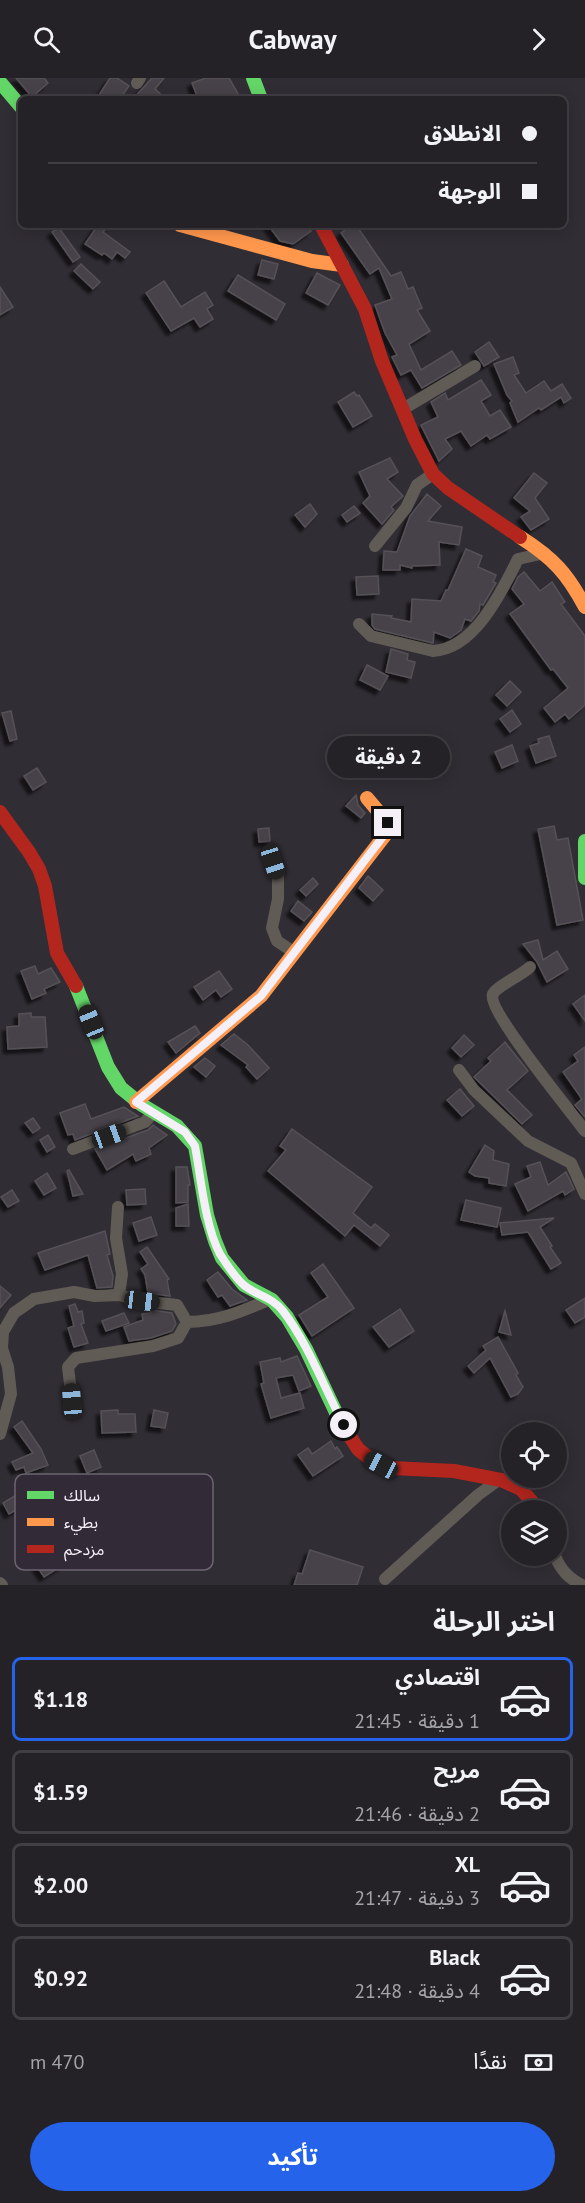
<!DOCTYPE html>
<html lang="ar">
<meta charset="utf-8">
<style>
body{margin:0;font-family:"PT Sans","Noto Sans Arabic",sans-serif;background:#312f33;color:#f1f3f6;direction:rtl;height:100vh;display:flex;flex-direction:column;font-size:22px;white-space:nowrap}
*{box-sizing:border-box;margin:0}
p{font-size:20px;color:#a3a4a7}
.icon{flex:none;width:33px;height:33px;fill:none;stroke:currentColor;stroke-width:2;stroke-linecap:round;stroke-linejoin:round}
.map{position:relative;height:1507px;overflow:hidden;direction:ltr}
.panel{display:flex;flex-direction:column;background:#252227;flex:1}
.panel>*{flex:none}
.top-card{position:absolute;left:18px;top:18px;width:549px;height:132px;border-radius:9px;box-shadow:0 3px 15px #0003,0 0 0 2px #423f44;direction:rtl;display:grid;align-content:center;height:132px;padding:0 30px;background:#252227}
.tools{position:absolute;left:501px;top:1344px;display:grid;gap:12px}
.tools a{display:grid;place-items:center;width:66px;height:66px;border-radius:50%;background:#252227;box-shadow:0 3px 15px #0003,0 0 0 2px #423f44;font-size:30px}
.end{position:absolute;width:27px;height:27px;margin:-14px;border:8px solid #f5f0f8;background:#111;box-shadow:0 0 0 3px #111}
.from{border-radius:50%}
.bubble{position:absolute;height:42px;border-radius:21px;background:#252227;box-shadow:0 3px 15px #0003,0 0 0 2px #423f44;font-size:20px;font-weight:700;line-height:42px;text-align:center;direction:rtl}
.car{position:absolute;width:18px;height:36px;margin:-18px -9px;border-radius:8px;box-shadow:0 0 4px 2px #0007;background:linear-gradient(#222 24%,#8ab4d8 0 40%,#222 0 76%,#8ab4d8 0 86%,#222 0)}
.top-card b{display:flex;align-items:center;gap:21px;height:57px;font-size:22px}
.top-card b+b{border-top:2px solid #423f44}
.top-card i{width:15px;height:15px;background:#f1f3f6}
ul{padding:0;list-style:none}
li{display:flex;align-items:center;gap:18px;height:84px;margin:0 12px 9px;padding:0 18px;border:3px solid #423f44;border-radius:9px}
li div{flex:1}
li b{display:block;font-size:22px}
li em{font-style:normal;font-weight:700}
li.on{border-color:#2563eb}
li>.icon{width:54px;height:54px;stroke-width:1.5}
h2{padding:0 30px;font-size:27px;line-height:72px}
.pay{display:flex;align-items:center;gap:15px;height:66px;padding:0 30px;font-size:22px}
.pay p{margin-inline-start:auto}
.action{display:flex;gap:12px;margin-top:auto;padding:12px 30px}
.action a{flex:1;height:69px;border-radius:36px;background:#2563eb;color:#fff;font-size:24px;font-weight:700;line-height:69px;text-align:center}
header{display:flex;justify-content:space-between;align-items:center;height:78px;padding:0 30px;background:#252227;font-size:27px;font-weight:700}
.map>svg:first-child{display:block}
.building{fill:#464248;stroke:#555157;stroke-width:1.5;filter:url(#shadow)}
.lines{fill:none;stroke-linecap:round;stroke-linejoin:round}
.street{stroke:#615b55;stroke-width:12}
.fast{stroke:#63d668;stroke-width:14}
.slow{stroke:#ff974d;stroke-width:14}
.jam{stroke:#b3261e;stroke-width:14}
.route{stroke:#f5f0f8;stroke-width:8}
.key{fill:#322a37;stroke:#6c6571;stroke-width:1.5}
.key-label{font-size:16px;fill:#f5f0f8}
</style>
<header><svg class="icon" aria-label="forward" viewBox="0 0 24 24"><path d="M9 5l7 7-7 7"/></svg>Cabway<svg class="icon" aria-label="search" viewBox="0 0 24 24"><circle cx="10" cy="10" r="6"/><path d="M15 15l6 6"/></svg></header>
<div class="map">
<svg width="585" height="1507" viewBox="0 0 585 1507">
<defs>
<filter id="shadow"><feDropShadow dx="-4.5" dy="4.5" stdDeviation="1.5" flood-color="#0009"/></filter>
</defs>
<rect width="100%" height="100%" fill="#312d34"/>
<!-- building -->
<g class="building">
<polygon points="16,0 44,0 48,5 32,19"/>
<polygon points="110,0 117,0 129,8 120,21 105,21 99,17"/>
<polygon points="152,0 164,0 155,11 166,21 133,21"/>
<polygon points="206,0 229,0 241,21 198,21 192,5"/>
<polygon points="98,147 109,147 103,154 130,174 125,180 117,174 112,181 104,175 102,177 85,166"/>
<polygon points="268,147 307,147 311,153 293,166 280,163"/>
<polygon points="352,147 356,147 391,198 401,194 408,211 413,209 422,230 417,232 430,253 409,266 421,292 452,273 461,287 422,310 411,292 401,297 392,279 397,277 385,255 375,227 392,221 379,190 370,196 341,155"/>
<polygon points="59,150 80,179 73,184 52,154"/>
<polygon points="262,182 278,186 274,201 258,197"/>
<polygon points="81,186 100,204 93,211 74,193"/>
<polygon points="317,195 340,207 328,227 306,215"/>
<polygon points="238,197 285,226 276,242 228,213"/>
<polygon points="164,203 181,229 205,214 213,227 207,231 213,241 200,249 194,240 171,253 146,215"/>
<polygon points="0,209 13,229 0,237"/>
<polygon points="489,264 499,279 484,288 475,274"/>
<polygon points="513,279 519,295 514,297 526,315 544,303 551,313 562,306 571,320 564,325 561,319 541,332 539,330 518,344 510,325 512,323 507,317 494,286"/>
<polygon points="481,302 491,317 481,323 490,338 500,332 511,349 490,361 487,357 471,368 461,353 445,361 452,371 439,383 421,347 438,339 431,324 445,315 448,322"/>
<polygon points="354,314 357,318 359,317 372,338 353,349 338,324"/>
<polygon points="390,380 398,394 387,401 403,418 391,429 394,432 382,446 363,425 370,418 359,394"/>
<polygon points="534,395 547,405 535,420 549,441 531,452 521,439 530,433 514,420"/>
<polygon points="427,416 441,428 428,443 462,449 459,467 439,464 440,487 412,488 412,490 400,487 400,492 383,492 384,473 397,474 410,438"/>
<polygon points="310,426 317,436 305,449 295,437"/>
<polygon points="354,428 360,435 347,444 342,437"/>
<polygon points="466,471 482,478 478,489 496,497 493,504 496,505 483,527 480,526 479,533 471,543 465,541 461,552 457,555 450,560 434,554 433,565 375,551 372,547 372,536 392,538 391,540 411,544 412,521 441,523 446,512 448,512"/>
<polygon points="524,494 540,513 552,504 565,524 561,526 585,558 585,627 569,641 565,636 555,644 544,630 568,610 553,591 551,592 510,536 524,526 512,511 518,499"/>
<polygon points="378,498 379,516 357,517 356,499"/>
<polygon points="391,571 408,576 407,582 415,584 411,600 386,594"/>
<polygon points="367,587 388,598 380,612 360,602"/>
<polygon points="510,603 521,614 507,628 496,617"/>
<polygon points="512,632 521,646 510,654 500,641"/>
<polygon points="11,633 17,661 10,663 2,635"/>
<polygon points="549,658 556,678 536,685 530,668 539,665 538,661"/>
<polygon points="512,667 518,683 502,690 495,674"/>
<polygon points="37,690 46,704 33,712 24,698"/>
<polygon points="356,717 358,727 365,735 361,740 346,728"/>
<polygon points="554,748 557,762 568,760 583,842 557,847 538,751"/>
<polygon points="269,750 270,763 259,764 258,751"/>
<polygon points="368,798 383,812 373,823 359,810"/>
<polygon points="313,800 318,806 306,818 300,812"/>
<polygon points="298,823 312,834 304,843 291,833"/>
<polygon points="538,862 543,882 557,873 568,891 547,904 537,884 523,866"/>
<polygon points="35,888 38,896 51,890 60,904 44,911 46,915 32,921 21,893"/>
<polygon points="219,893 232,911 221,919 216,912 203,922 194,909"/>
<polygon points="585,917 585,943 573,926"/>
<polygon points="31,935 31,939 45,939 47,969 8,971 7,949 19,948 19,936"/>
<polygon points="195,948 200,955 176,975 168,964"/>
<polygon points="234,956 248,967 269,990 257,1001 246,989 248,987 221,967"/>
<polygon points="464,957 474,967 461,979 452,970"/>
<polygon points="505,964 528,993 507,1012 532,1037 522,1046 474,999 491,983 488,980"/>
<polygon points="585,969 585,1039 575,1027 582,1021 563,994 578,983 574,977"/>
<polygon points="205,980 215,988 206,999 194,989"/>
<polygon points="460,1011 474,1028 462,1038 447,1022"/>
<polygon points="85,1026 91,1041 124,1029 138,1038 75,1062 73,1056 68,1057 60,1035"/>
<polygon points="33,1040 40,1050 33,1055 25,1045"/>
<polygon points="153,1047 167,1057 149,1070 151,1076 136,1083 133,1076 107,1092 95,1071 148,1052"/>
<polygon points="292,1051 372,1109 353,1135 371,1150 375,1146 389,1157 380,1168 354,1147 345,1158 268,1093 286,1072 280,1068"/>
<polygon points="48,1057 55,1069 47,1074 40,1062"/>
<polygon points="485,1067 494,1073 493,1082 509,1086 506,1108 489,1105 489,1100 475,1098 469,1094"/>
<polygon points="540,1084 548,1107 566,1094 574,1111 565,1117 563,1113 528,1133 515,1106 531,1099 527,1088"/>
<polygon points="176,1089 187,1089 190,1107 188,1107 188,1124 176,1125"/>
<polygon points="69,1092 83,1116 73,1118 67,1093"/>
<polygon points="47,1095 56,1110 44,1117 35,1103"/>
<polygon points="145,1111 146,1126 127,1127 126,1112"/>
<polygon points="12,1112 19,1123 8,1129 1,1119"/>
<polygon points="466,1122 501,1130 497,1149 461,1142"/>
<polygon points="188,1126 189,1148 176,1148 176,1130"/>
<polygon points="151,1139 157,1157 139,1163 133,1145"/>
<polygon points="554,1140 540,1149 552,1168 550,1169 561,1185 551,1191 528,1154 502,1157 500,1145"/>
<polygon points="105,1153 110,1176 107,1177 113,1198 112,1209 97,1210 88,1177 45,1192 38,1175"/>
<polygon points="147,1169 169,1201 167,1202 170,1218 148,1215 145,1197 141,1191 148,1186 140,1174"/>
<polygon points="323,1186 354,1230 312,1258 299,1237 328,1219 311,1195"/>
<polygon points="218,1194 232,1211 247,1222 230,1228 222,1217 218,1219 207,1202"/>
<polygon points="0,1208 11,1217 0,1230"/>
<polygon points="585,1220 585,1239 575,1245 566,1232"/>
<polygon points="75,1226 78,1234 82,1233 84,1245 81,1246 88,1265 74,1269 68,1250 74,1248 69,1228"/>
<polygon points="400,1231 414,1253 389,1269 373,1249"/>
<polygon points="151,1232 172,1235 176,1246 172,1253 151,1260 129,1263 124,1249 143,1242 142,1236 151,1235"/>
<polygon points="505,1233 511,1257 499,1254"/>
<polygon points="124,1235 129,1245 106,1253 102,1243"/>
<polygon points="498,1259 518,1295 516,1297 523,1309 518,1316 511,1319 490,1280 474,1295 468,1288 486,1272 483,1268"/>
<polygon points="297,1278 311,1308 299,1313 293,1297 276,1300 281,1320 300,1315 304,1330 271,1340 261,1306 264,1305 260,1284 280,1280 281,1284"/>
<polygon points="118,1332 118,1336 135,1336 136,1354 102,1355 101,1333"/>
<polygon points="154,1332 168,1335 165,1350 151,1348"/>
<polygon points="22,1343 41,1371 48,1387 26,1395 24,1389 16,1392 12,1384 33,1375 14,1349"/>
<polygon points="331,1363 335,1371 337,1369 343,1378 313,1398 298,1377 308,1370 312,1376"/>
<polygon points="94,1372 101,1389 87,1395 80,1378"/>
<polygon points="21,1414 28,1425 9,1436 3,1425"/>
<polygon points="57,1460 71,1482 44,1499 36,1487 49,1478 43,1469"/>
<polygon points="310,1472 363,1489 357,1507 294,1507 298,1495 302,1496"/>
</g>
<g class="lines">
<!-- street -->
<g class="street">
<polyline points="137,5 140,0"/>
<polyline points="403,331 475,288"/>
<polyline points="375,468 406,430 417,407 433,396"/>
<path d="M359,546l12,12 62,15c42,-2 69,-60 85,-92l27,-6"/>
<polyline points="274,784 278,799 278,821 272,850 277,863 295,875"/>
<path d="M530,889c-8,8 -33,19 -37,27 -7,15 79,119 92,137"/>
<polyline points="459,992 474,1012 528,1063 571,1085 585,1116"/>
<polyline points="73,1071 145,1044 153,1035"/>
<polyline points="118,1129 116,1160 122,1196 119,1217"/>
<polyline points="72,1323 68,1289 76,1280 153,1268 178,1260 187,1244"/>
<path d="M0,1356l11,-40 -3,-27 -6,-19 1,-16 11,-19 20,-14 40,-7 21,4 24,-1 23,6 35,4 10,17c31,0 56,-11 84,-23"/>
<path d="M555,1478c6,14 13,22 27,29"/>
<polyline points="385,1501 478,1417 500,1401"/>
<polyline points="0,1505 2,1507"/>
</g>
<!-- fast -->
<g class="fast">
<polyline points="253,0 261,21"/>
<polyline points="0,4 21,29"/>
<polyline points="585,763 585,800"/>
<polyline points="76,908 108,989 121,1010 142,1027 177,1048 195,1068 207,1137 215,1163 222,1180 244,1207 272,1222 287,1239 306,1271 340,1343"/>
</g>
<!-- slow -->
<g class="slow">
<polyline points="180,147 312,183 342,187"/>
<path d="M520,459c33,21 47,36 65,70"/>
<polyline points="136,1024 261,918 389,752 388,745 367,720"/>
</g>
<!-- jam -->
<g class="jam">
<polyline points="321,147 365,231 382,283 415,361 433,396 448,410 520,459"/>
<polyline points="0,734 29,774 39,791 45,808 57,875 76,908"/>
<polyline points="340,1343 358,1371 375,1385 391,1390 454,1393 501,1402 521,1411 539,1432"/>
</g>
</g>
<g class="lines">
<!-- route -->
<path class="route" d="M344,1347c-20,-37 -35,-80 -61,-114 -11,-14 -25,-15 -38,-25 -10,-8 -18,-21 -25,-32 -15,-28 -19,-76 -25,-108l-10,-14 -49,-30 125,-106 127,-166v-7"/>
</g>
<!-- legend -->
<rect x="15" y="1396" width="198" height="96" rx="9" class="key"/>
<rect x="27" y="1413" width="27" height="8" fill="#63d668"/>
<rect x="27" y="1440" width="27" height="8" fill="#ff974d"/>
<rect x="27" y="1467" width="27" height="8" fill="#b3261e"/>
<g class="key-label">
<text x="64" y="1423">سالك</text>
<text x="64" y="1450">بطيء</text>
<text x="64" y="1477">مزدحم</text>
</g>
</svg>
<div class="tools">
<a><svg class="icon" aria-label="locate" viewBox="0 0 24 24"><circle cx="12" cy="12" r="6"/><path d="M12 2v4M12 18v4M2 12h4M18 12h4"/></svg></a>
<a><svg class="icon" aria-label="layers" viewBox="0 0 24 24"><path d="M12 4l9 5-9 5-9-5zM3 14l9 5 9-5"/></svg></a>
</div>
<i class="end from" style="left:344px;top:1347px"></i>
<i class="end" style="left:388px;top:745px"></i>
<div class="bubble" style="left:327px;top:658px;width:123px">2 دقيقة</div>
<i class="car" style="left:273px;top:784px;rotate:162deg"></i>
<i class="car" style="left:91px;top:944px;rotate:338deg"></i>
<i class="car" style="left:109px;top:1058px;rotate:70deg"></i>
<i class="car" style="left:142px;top:1223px;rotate:97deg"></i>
<i class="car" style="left:72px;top:1323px;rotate:355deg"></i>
<i class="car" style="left:381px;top:1387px;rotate:298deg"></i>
<div class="top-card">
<b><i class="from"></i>الانطلاق</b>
<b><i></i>الوجهة</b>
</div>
</div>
<section class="panel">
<h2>اختر الرحلة</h2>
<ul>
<li class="on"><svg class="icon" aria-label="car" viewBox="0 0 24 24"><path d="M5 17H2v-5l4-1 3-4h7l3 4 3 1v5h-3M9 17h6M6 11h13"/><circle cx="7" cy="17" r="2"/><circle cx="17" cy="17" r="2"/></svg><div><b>اقتصادي</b><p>1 دقيقة · 21:45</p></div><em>$1.18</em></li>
<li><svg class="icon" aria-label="car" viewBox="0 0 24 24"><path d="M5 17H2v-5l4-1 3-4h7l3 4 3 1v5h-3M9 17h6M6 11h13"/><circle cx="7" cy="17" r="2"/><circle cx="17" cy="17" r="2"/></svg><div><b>مريح</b><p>2 دقيقة · 21:46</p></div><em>$1.59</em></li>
<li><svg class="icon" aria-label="car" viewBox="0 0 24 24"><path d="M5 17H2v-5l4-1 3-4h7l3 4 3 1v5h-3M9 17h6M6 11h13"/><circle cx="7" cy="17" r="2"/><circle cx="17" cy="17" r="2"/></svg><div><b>XL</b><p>3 دقيقة · 21:47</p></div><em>$2.00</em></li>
<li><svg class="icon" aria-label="car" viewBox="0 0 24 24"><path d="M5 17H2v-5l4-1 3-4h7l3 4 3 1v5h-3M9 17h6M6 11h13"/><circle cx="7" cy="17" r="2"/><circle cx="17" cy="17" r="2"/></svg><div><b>Black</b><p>4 دقيقة · 21:48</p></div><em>$0.92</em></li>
</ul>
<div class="pay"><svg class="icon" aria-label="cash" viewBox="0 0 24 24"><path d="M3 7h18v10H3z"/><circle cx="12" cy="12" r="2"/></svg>نقدًا<p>470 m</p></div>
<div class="action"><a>تأكيد</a></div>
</section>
